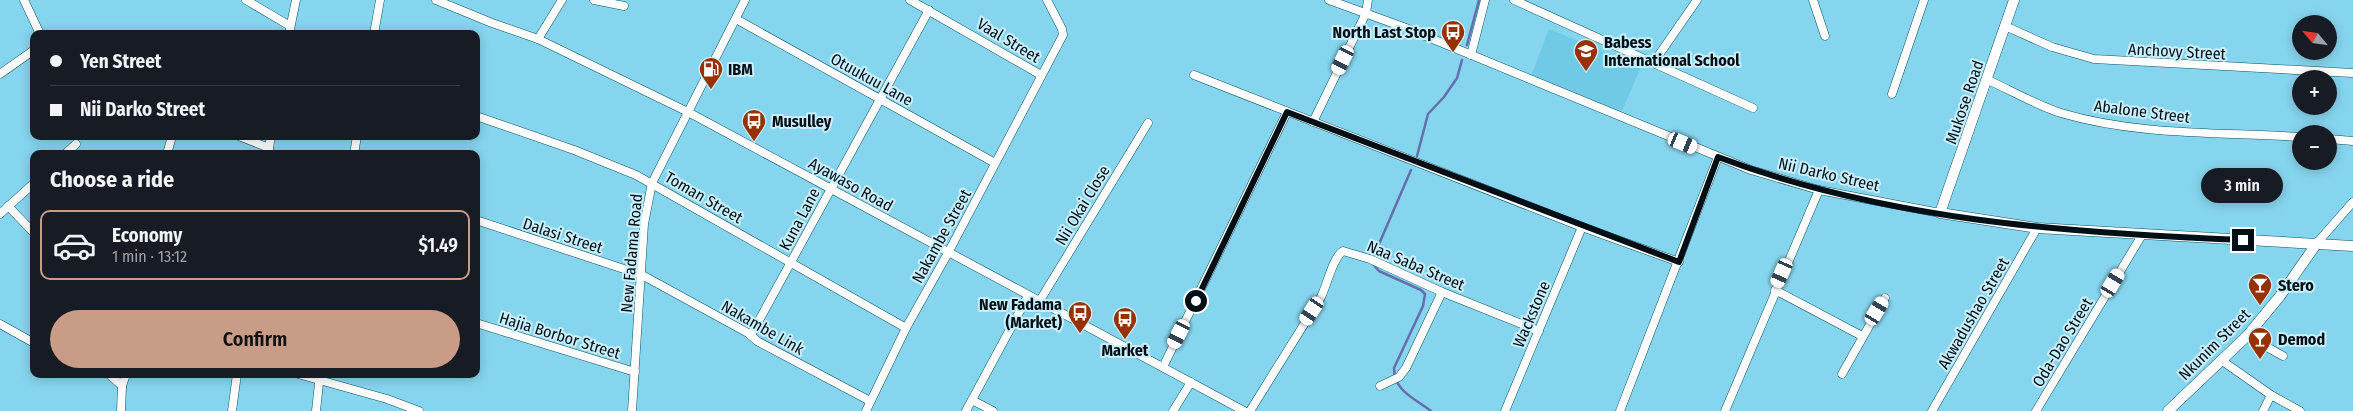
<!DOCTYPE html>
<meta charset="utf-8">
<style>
body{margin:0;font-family:"Fira Sans Condensed",sans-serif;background:#20242c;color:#f1f3f6;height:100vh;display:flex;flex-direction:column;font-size:19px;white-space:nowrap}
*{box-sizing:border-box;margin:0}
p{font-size:16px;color:#9ea1a6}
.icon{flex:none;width:28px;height:28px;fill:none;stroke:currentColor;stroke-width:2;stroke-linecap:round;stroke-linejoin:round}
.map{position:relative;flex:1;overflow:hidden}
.panel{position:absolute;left:30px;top:150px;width:450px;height:228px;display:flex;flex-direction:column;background:#171b24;border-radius:10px;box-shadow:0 2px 12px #0003}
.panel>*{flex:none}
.banner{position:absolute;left:30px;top:30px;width:450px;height:110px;border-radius:10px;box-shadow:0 2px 12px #0003;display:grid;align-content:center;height:110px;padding:0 20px;background:#171b24}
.needle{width:32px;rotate:299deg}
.fabs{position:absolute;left:2292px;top:15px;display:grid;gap:10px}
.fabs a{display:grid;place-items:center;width:45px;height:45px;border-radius:50%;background:#171b24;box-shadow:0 2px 12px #0003;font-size:25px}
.end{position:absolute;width:22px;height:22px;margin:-11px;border:6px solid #000f16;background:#fff;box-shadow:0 0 0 2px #fff}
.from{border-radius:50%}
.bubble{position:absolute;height:35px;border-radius:18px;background:#171b24;box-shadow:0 2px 12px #0003;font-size:16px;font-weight:600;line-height:35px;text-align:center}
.car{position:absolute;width:15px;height:30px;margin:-15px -8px;border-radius:6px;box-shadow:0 0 4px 1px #0007;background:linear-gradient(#fff 24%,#345 0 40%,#fff 0 76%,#345 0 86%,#fff 0)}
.banner b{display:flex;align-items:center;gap:18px;height:48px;font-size:19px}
.banner b+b{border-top:1px solid #363941}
.banner i{width:12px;height:12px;background:#f1f3f6}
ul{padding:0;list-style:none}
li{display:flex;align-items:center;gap:15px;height:70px;margin:0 10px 8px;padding:0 10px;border:2px solid transparent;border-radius:10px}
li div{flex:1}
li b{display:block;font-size:19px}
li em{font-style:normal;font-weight:600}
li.selected{border-color:#c89c87}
li>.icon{width:45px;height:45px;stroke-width:1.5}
h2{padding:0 20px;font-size:22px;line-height:60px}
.cta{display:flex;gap:10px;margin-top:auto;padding:10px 20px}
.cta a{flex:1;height:58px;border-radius:30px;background:#c89c87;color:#111;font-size:20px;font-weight:600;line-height:58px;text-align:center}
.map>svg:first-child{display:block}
.built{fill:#70cae6}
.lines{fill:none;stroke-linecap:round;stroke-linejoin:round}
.stream{stroke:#666ead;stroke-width:2.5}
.minor-casing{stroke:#0e5062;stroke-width:9}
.tertiary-casing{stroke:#0e5062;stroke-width:11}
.minor{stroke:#fff;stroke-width:8}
.tertiary{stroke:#fff;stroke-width:10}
.route{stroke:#000f16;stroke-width:6}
.labels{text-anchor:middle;stroke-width:4;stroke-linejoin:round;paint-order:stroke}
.poi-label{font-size:16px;font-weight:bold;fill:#000f16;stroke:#caeffc;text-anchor:start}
.street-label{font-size:16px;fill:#000f16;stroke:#caeffc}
</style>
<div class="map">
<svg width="2353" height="411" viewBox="0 0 2353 411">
<rect width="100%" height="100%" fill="#86d5ee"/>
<!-- built -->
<polygon class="built" points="1549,29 1641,67 1621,113 1531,76"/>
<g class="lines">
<!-- stream -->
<g class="stream">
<polyline points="1467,45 1479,0"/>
<polyline points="1417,156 1428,114 1444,97 1457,78 1462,60"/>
<polyline points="1373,258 1411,170"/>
<path d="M1372,263l7,8 42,19 4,4 -2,12 -29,62c0,23 20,30 37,43"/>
</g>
<!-- minor casing -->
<g class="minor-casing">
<g id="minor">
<polyline points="24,0 40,34"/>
<polyline points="246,0 290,26"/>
<polyline points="436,0 492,23 538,39 688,112 1244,411"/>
<polyline points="594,0 624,6"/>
<polyline points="910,0 1041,75"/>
<polyline points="1329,0 1406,28 1751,170 1819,190 1940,213"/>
<polyline points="1514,0 1753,108"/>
<polyline points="1813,0 1825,36"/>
<polyline points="736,19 995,163"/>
<polyline points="2005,26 2052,47 2094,59 2353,73"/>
<polyline points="289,34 296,0"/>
<polyline points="374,34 380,0"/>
<polyline points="538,39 562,0"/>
<polyline points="1471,55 1485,0"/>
<polyline points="1654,62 1697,0"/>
<polyline points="0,74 34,50"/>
<polyline points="1194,75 1582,227 1679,262"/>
<path d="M1988,80c24,11 48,25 73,33 77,23 161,19 240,24"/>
<polyline points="1892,94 1924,0"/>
<polyline points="476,116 574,150 636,175 906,328"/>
<polyline points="1313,122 1366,13 1368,0"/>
<polyline points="239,136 269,148"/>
<polyline points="2329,139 2353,141"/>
<polyline points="65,154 76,144"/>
<polyline points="167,154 172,136"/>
<polyline points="268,154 271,136"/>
<polyline points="354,154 357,136"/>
<polyline points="8,206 34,233"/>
<polyline points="0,214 34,183"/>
<polyline points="476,220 642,275 748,333 757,341 870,401"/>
<polyline points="2317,243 2353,202"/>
<polyline points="1775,290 1862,336"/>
<polyline points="1039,302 1148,123"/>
<polyline points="476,323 635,372"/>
<polyline points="0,324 34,343"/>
<polyline points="751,335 929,10"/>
<polyline points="2247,336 2283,356"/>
<polyline points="2221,360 2271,395 2300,411"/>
<polyline points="1163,367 1287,112"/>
<polyline points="109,374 122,386"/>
<polyline points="298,374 387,399 419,411"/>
<polyline points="1842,374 1885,298"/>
<polyline points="1380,386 1399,377 1406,368 1442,292"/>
<polyline points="972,400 993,411"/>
<polyline points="121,411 122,386 126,374"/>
<polyline points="232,411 237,374"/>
<polyline points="316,411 320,374"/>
<polyline points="632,411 644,224 652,183 745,0"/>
<polyline points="866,411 906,328 948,253 1063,35 1062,29 1047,0"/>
<polyline points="966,411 1028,296"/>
<polyline points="1173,411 1191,382"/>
<path d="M1250,411l71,-114c6,-12 12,-40 22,-46l27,8 72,33 97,39"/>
<polyline points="1505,411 1582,227"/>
<polyline points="1620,411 1718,157"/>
<polyline points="1725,411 1819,190"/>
<polyline points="1932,411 2037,228"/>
<polyline points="2036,411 2142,235"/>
<polyline points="2263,411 2271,395"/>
</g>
</g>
<!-- tertiary casing -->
<g class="tertiary-casing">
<g id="tertiary">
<polyline points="2014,0 1940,213 2037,228 2353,246"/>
<polyline points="2168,411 2247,336 2280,296 2317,243"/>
</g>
</g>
<!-- minor -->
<use href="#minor" class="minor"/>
<!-- tertiary -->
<use href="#tertiary" class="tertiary"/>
</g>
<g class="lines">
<!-- route -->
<path class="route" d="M1196,301l91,-189 392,150 39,-105c167,63 348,76 525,83"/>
</g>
<!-- icons -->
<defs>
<g id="bus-pin" transform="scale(1.25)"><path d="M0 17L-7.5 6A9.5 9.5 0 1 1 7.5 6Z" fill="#973200" stroke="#caeffc"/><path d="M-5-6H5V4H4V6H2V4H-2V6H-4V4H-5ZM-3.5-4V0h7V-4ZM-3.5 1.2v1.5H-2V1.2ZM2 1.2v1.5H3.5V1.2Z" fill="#fff"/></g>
<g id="school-pin" transform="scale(1.25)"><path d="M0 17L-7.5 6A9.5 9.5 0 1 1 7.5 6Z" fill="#973200" stroke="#caeffc"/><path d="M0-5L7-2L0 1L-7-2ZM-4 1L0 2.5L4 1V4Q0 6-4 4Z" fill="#fff"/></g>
<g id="fuel-pin" transform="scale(1.25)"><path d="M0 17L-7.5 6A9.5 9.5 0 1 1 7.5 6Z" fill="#973200" stroke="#caeffc"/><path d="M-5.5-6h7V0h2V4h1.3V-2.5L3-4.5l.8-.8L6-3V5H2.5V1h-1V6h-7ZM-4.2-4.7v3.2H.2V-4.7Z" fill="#fff"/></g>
<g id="bar-pin" transform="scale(1.25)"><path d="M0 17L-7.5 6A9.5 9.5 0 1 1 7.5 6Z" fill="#973200" stroke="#caeffc"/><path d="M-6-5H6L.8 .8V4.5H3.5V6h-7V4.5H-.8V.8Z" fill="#fff"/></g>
</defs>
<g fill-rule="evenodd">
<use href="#bus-pin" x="1453" y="32"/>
<use href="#school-pin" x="1586" y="51"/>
<use href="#fuel-pin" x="711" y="69"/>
<use href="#bus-pin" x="754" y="121"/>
<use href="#bar-pin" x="2260" y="285"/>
<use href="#bus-pin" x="1080" y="313"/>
<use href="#bus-pin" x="1125" y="319"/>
<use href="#bar-pin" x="2260" y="339"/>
</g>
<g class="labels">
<!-- poi labels -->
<g class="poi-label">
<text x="1436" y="38" text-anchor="end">North Last Stop</text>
<text x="1604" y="48">Babess<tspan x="1604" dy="18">International School</tspan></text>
<text x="728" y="75">IBM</text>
<text x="772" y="127">Musulley</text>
<text x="2278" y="291">Stero</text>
<text x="1062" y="310" text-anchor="end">New Fadama<tspan x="1062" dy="18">(Market)</tspan></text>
<text x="2278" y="345">Demod</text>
<text x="1125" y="356" text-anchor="middle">Market</text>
</g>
<!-- street labels -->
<g class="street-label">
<text transform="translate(1009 40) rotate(31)" y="6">Vaal Street</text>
<text transform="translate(2177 51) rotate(3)" y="6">Anchovy Street</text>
<text transform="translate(872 79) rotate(29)" y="6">Otuukuu Lane</text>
<text transform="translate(1964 102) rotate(-71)" y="6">Mukose Road</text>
<text transform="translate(2142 111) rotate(7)" y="6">Abalone Street</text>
<text transform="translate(1829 174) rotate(13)" y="6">Nii Darko Street</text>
<text transform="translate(851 184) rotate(29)" y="6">Ayawaso Road</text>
<text transform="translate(704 197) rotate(30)" y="6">Toman Street</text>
<text transform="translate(1082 205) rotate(-59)" y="6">Nii Okai Close</text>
<text transform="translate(799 219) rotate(-62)" y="6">Kuna Lane</text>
<text transform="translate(563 235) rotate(18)" y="6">Dalasi Street</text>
<text transform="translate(941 236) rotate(-61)" y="6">Nakambe Street</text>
<text transform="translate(631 253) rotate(-85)" y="6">New Fadama Road</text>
<text transform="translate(1416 265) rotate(23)" y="6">Naa Saba Street</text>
<text transform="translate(1973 313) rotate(-60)" y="6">Akwadushao Street</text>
<text transform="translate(1531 314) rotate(-67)" y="6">Wackstone</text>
<text transform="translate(763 327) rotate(30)" y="6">Nakambe Link</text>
<text transform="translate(560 335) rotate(17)" y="6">Hajia Borbor Street</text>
<text transform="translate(2062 342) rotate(-59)" y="6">Oda-Dao Street</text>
<text transform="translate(2214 344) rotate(-45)" y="6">Nkunim Street</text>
</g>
</g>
</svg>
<div class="fabs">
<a><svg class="needle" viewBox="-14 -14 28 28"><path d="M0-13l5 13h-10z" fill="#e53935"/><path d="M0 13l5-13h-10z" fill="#9ea1a6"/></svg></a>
<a>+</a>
<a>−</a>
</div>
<i class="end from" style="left:1196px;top:301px"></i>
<i class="end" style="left:2243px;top:240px"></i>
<div class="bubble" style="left:2201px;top:168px;width:82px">3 min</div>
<i class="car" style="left:1343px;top:60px;rotate:206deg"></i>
<i class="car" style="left:1683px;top:143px;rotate:112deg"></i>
<i class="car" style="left:1782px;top:273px;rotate:204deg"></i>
<i class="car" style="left:2113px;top:283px;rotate:31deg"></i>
<i class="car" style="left:1312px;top:311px;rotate:213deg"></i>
<i class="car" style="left:1877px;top:311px;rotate:31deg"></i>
<i class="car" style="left:1179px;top:334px;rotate:207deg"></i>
<div class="banner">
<b><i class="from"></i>Yen Street</b>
<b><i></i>Nii Darko Street</b>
</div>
<section class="panel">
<h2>Choose a ride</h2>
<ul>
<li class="selected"><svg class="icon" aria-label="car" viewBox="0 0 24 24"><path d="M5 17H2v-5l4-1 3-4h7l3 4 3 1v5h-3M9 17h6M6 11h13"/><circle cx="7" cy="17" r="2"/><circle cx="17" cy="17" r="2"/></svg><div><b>Economy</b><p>1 min · 13:12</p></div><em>$1.49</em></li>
</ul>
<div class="cta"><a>Confirm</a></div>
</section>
</div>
